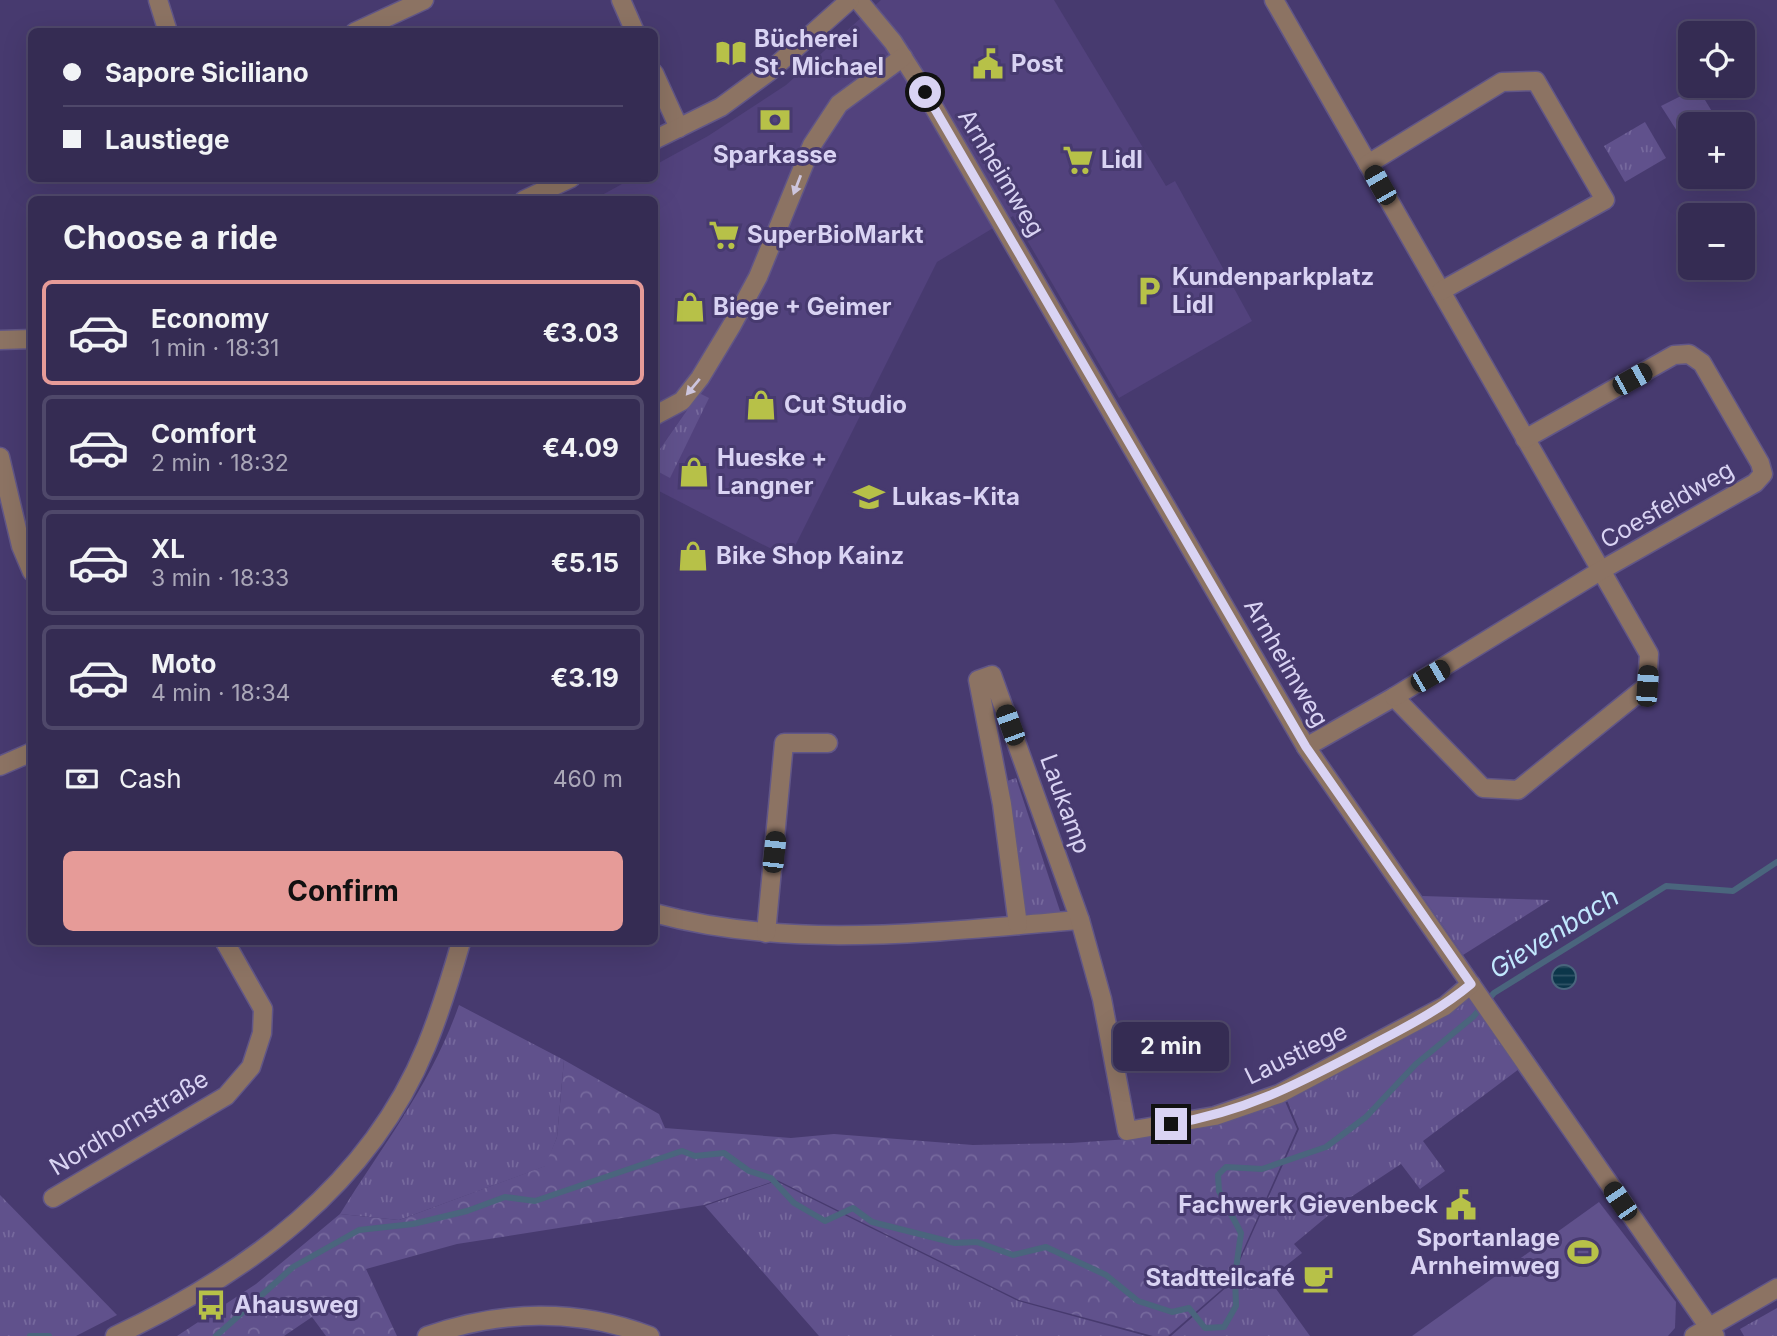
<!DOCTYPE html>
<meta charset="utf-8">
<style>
body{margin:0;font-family:Inter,sans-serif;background:#3d345a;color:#f1f3f6;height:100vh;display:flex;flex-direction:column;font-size:26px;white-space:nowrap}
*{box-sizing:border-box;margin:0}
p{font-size:23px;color:#aaa7b8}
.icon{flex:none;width:38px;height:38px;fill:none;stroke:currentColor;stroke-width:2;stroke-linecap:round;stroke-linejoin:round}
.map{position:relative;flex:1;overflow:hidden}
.sheet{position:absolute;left:28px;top:196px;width:630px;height:749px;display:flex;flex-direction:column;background:#352c53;border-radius:10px;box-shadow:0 7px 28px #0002,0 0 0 2px #4f486a}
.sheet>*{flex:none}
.top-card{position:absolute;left:28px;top:28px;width:630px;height:154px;border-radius:10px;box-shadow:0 7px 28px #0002,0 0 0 2px #4f486a;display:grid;align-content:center;height:154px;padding:0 35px;background:#352c53}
.tools{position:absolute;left:1678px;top:21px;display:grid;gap:14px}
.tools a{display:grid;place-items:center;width:77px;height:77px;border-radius:10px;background:#352c53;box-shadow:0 7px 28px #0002,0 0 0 2px #4f486a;font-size:35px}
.end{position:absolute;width:32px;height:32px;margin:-16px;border:9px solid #d9d3f3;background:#111;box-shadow:0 0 0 4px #111}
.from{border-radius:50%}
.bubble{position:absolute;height:49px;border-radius:10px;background:#352c53;box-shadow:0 7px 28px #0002,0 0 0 2px #4f486a;font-size:23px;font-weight:700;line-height:49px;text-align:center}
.car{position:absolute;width:21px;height:42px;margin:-21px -10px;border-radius:9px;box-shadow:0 0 5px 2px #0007;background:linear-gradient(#222 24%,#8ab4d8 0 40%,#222 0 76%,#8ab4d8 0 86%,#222 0)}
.top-card b{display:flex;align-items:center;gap:24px;height:66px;font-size:26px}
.top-card b+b{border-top:2px solid #4f486a}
.top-card i{width:18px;height:18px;background:#f1f3f6}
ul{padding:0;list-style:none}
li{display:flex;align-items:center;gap:21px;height:105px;margin:0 14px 10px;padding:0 21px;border:4px solid #4f486a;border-radius:10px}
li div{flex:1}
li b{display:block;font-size:26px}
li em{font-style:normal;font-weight:700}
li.on{border-color:#e69b98}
li>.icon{width:63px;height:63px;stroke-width:1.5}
h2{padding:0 35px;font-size:32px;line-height:84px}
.pay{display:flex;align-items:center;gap:18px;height:77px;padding:0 35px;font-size:26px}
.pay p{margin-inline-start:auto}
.primary-button{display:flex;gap:14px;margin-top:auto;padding:14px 35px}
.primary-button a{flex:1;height:80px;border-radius:10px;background:#e69b98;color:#111;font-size:28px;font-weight:700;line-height:80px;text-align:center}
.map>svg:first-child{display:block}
.built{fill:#52427d}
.grass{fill:url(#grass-tufts)}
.forest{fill:url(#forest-crowns)}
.pitch{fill:#60518c}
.water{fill:url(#water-rules);stroke:#4a657d;stroke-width:2}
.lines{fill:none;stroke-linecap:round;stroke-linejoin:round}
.stream{stroke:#4a657d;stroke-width:6}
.minor-casing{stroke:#615687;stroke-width:21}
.minor{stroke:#8c7363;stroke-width:18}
.oneway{fill:#cdc5dd}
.route{stroke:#d9d3f3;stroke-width:9}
.labels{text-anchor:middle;stroke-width:6;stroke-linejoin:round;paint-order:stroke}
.poi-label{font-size:24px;font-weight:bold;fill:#d9d3f3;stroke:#473a6f;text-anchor:start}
.street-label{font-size:24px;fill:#d9d3f3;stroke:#473a6f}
.water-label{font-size:26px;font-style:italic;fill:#c1e7fd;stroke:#473a6f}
</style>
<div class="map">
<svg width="1777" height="1336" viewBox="0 0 1777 1336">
<defs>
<pattern id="grass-tufts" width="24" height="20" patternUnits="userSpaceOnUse" patternTransform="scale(1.75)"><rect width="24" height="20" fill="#60518c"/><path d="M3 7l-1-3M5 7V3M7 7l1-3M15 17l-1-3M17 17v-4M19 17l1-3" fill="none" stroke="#76699d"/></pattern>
<pattern id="forest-crowns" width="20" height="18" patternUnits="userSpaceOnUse" patternTransform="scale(1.75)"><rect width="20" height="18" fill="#60518c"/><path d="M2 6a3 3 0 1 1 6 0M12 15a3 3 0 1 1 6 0" fill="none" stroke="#76699d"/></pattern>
<pattern id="water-rules" width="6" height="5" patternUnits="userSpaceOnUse" patternTransform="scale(1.75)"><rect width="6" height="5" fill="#0c364a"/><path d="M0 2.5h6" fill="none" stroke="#2f5265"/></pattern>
</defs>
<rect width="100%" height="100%" fill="#473a6f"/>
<!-- built -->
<polygon class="built" points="881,0 1054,0 1166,186 1175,181 1252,321 1119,398 1013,216 937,262 789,558 655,489 655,470 670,477 699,393 655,456 654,200 593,200 631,179 654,178 655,165 708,136 786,85"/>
<!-- grass -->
<g class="grass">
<polygon points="1701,86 1706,86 1713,96 1705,100 1719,123 1690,124 1690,138 1684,142 1661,106"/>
<polygon points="1645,122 1666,158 1625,182 1604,146"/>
<polygon points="699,393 709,398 670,478 655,470 655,456"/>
<polygon points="1016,778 1061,914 1025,917 1004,782"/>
<polygon points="1422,896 1550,900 1463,955"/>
<polygon points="1463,987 1519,1069 1423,1141 1445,1171 1420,1189 1401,1164 1348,1199 1294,1244 1302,1253 1269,1279 1310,1336 1171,1336 1229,1285 1299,1129 1286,1098"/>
<path d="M459,1005l105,55 -7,77 -11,29 -147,54 -59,-6c44,-71 91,-129 119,-209z"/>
<polygon points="776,1181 1018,1301 1146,1336 819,1336 705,1206"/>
<polygon points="0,1195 117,1315 76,1336 0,1336"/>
<polygon points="1777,1308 1777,1336 1744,1336 1740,1329"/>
</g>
<!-- forest -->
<polygon class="forest" points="564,1060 659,1114 665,1128 791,1138 834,1134 973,1145 1071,1143 1129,1139 1218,1125 1284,1099 1297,1129 1228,1284 1168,1336 1153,1336 1019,1300 777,1180 704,1205 457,1244 366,1269 397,1336 326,1336 312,1317 284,1336 177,1336 256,1284 340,1214 399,1220 545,1166 557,1137"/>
<!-- pitch -->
<polygon class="pitch" points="1599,1202 1676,1302 1675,1328 1668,1336 1412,1336"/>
<!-- water -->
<circle class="water" cx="1564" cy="977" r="12"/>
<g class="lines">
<!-- stream -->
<g class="stream">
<polyline points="30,1336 49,1336"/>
<polyline points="216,1336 293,1267 359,1230 413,1224 467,1211 505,1197 535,1201 682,1151 695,1156 724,1153 749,1171 771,1178 794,1203 825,1221 853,1208 872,1222 955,1243 977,1242 1013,1255 1046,1247 1106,1275 1138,1301 1172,1312 1189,1308 1205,1328 1224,1327 1236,1306 1235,1276 1241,1233 1219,1191 1218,1175 1226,1167 1262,1169 1326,1147 1366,1117 1416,1064 1473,1017 1494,993 1666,886 1733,891 1777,862"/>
</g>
<!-- minor casing -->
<g class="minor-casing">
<g id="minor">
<polyline points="158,0 168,32"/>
<polyline points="621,0 635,32"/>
<polyline points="858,0 893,42 925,92 1306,747 1715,1336"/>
<polyline points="1274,0 1649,654 1647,686 1518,790 1483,788 1394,697 1306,747"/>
<polyline points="355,32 424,0"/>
<polyline points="654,73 679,128"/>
<polyline points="654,140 721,107 770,71 850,0"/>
<polyline points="1368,164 1502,82 1536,81 1605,200 1441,291"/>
<polyline points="524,200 571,178"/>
<polyline points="0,340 32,339"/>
<polyline points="654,416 682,401 700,378 732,325 758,277 812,145 839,104 903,57"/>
<polyline points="0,457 21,546 32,572"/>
<polyline points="1394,697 1600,571 1755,483 1763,474 1760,463 1702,363 1689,354 1674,355 1525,439"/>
<polyline points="0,766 32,752"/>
<path d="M654,913c139,38 285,18 426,7"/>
<polyline points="1018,925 1002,804 978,680 992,675 1080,920 1102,999 1127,1131 1215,1116 1279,1094 1445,1006 1471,984"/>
<polyline points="766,933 784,743 828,743"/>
<polyline points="53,1198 226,1096 251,1067 262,1033 263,1009 225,942"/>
<path d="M115,1336c131,-62 254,-150 311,-289 14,-34 25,-70 35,-105"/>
<path d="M427,1336c73,-26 151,-28 223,0"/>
<polyline points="1694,1336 1777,1288"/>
</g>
</g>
<!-- minor -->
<use href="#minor" class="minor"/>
</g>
<!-- one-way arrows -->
<defs><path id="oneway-solid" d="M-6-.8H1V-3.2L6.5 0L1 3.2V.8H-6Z" transform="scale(1.75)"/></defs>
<g class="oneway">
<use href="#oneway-solid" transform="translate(797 185) rotate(111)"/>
<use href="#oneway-solid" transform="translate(693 387) rotate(130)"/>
</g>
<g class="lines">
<!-- route -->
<path class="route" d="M925,92l381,655 165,237c-31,26 -65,43 -101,62 -69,36 -121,65 -199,78"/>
</g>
<!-- icons -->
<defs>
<g id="library-bare" transform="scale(2.415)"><path d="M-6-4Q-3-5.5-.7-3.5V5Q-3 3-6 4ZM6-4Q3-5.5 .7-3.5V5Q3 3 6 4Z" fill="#b7c148" stroke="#473a6f" stroke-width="2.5" paint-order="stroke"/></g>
<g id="civic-bare" transform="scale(2.415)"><path d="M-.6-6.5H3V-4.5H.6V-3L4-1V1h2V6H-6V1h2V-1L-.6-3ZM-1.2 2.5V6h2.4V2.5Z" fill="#b7c148" stroke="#473a6f" stroke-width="2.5" paint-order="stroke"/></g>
<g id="bank-bare" transform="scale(2.415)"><path d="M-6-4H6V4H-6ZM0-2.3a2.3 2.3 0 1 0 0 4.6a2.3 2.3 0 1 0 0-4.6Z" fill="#b7c148" stroke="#473a6f" stroke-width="2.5" paint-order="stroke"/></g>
<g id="supermarket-bare" transform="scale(2.415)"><path d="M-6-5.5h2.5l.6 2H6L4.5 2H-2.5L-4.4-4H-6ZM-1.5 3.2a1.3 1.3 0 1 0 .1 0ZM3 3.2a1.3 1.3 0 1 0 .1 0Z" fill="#b7c148" stroke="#473a6f" stroke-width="2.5" paint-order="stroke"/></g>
<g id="parking-bare" transform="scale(2.415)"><path d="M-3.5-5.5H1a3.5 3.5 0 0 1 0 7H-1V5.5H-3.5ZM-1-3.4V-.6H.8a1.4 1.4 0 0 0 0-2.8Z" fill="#b7c148" stroke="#473a6f" stroke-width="2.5" paint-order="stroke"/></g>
<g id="shop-bare" transform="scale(2.415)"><path d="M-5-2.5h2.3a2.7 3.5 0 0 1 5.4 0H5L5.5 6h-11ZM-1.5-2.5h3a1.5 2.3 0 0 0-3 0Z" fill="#b7c148" stroke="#473a6f" stroke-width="2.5" paint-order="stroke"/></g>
<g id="school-bare" transform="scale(2.415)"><path d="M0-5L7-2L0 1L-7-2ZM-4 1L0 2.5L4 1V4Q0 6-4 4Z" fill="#b7c148" stroke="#473a6f" stroke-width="2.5" paint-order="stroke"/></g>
<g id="stadium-bare" transform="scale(2.415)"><path d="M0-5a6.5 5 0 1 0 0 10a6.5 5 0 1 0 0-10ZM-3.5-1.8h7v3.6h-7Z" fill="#b7c148" stroke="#473a6f" stroke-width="2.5" paint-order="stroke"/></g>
<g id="cafe-bare" transform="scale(2.415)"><path d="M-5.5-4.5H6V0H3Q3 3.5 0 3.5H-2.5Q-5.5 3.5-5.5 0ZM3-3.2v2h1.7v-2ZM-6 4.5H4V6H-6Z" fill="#b7c148" stroke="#473a6f" stroke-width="2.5" paint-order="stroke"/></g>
<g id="bus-bare" transform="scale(2.415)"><path d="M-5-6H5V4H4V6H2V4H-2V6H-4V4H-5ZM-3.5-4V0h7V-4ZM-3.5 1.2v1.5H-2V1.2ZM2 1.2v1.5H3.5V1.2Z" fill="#b7c148" stroke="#473a6f" stroke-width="2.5" paint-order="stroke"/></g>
</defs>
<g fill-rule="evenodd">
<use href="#library-bare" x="731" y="53"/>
<use href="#civic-bare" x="988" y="64"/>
<use href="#bank-bare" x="775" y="120"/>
<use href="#supermarket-bare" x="1078" y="160"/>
<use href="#supermarket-bare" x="724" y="235"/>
<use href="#parking-bare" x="1149" y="291"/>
<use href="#shop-bare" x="690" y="307"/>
<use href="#shop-bare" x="761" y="405"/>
<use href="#shop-bare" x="694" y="472"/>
<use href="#school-bare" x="869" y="497"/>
<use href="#shop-bare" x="693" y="556"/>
<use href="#civic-bare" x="1461" y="1205"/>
<use href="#stadium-bare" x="1583" y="1252"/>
<use href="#cafe-bare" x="1318" y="1278"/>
<use href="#bus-bare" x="211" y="1305"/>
</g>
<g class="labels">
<!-- poi labels -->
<g class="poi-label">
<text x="754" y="47">Bücherei<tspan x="754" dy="28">St. Michael</tspan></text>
<text x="1011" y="72">Post</text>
<text x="775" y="163" text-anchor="middle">Sparkasse</text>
<text x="1101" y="168">Lidl</text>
<text x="747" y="243">SuperBioMarkt</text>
<text x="1172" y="285">Kundenparkplatz<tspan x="1172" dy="28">Lidl</tspan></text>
<text x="713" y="315">Biege + Geimer</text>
<text x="784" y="413">Cut Studio</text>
<text x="717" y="466">Hueske +<tspan x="717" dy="28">Langner</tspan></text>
<text x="892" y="505">Lukas-Kita</text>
<text x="716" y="564">Bike Shop Kainz</text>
<text x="1438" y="1213" text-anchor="end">Fachwerk Gievenbeck</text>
<text x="1560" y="1246" text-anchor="end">Sportanlage<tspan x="1560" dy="28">Arnheimweg</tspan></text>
<text x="1295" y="1286" text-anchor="end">Stadtteilcafé</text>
<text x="234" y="1313">Ahausweg</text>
</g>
<!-- street labels -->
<g class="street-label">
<text transform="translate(1001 173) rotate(59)" y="8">Arnheimweg</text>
<text transform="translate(1667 505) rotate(-30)" y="8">Coesfeldweg</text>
<text transform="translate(1286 663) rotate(60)" y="8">Arnheimweg</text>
<text transform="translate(1065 804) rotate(70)" y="8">Laukamp</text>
<text transform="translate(1296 1054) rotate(-26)" y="8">Laustiege</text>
<text transform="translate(129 1123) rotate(-31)" y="8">Nordhornstraße</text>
</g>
<!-- water labels -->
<g class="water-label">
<text transform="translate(1554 933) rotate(-32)" y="9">Gievenbach</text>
</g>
</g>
</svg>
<div class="tools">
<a><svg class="icon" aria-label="locate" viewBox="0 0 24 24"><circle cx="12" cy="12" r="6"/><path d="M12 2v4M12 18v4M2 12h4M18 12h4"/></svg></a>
<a>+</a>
<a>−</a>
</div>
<i class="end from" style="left:925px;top:92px"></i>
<i class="end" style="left:1171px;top:1124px"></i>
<div class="bubble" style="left:1113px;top:1022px;width:116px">2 min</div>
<i class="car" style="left:1380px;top:185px;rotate:330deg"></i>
<i class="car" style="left:1632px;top:379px;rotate:61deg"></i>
<i class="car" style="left:1430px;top:676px;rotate:60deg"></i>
<i class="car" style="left:1647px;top:686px;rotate:4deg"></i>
<i class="car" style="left:1010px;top:725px;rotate:340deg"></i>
<i class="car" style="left:774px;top:852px;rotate:6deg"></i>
<i class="car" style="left:1620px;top:1201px;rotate:326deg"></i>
<div class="top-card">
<b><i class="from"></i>Sapore Siciliano</b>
<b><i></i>Laustiege</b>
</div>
<section class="sheet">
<h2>Choose a ride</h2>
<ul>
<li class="on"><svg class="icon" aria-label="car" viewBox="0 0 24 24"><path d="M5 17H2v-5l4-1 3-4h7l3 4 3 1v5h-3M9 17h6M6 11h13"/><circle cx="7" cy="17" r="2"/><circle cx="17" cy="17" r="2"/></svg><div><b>Economy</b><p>1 min · 18:31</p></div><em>€3.03</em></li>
<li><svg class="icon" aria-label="car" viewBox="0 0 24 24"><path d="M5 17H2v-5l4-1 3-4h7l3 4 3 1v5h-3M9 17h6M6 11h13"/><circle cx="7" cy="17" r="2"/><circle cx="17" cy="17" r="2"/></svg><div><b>Comfort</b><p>2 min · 18:32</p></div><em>€4.09</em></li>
<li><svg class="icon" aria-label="car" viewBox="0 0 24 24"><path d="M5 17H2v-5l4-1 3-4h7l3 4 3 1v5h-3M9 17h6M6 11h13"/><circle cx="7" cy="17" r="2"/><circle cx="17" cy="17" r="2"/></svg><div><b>XL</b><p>3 min · 18:33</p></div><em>€5.15</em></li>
<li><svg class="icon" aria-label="car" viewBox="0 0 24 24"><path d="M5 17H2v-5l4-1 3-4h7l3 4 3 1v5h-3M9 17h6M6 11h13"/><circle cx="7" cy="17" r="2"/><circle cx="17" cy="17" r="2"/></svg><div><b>Moto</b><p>4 min · 18:34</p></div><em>€3.19</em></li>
</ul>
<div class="pay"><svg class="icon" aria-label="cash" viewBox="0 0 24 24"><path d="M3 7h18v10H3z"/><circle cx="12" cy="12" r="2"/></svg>Cash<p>460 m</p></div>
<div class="primary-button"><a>Confirm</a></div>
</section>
</div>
